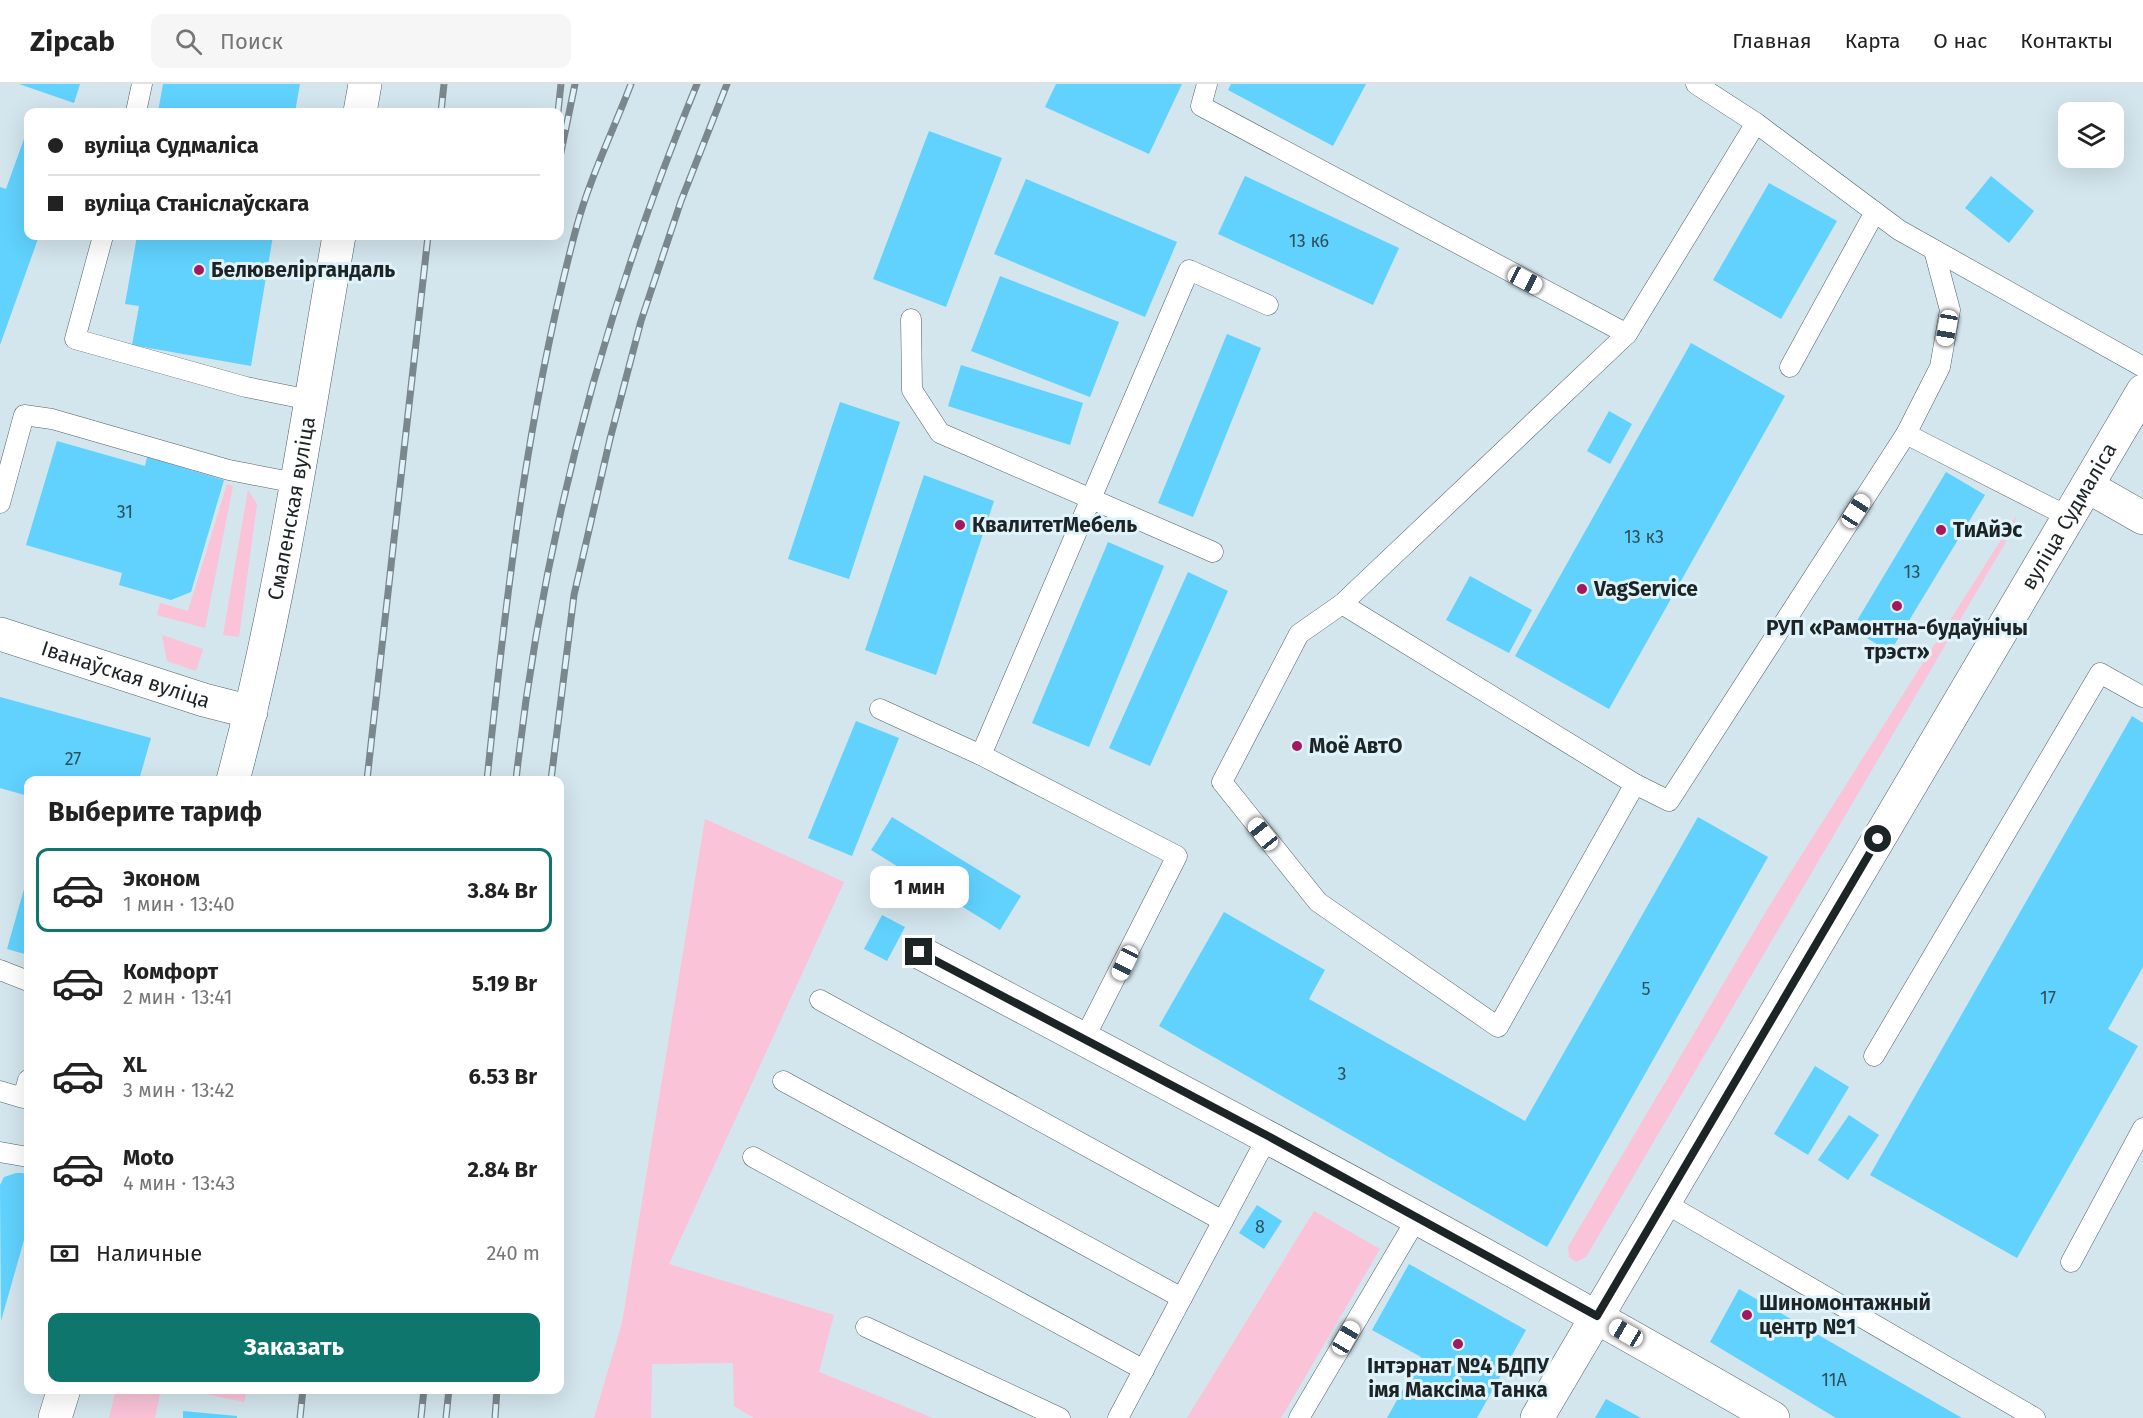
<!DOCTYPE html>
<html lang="ru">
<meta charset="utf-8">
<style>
body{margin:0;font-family:"Fira Sans",sans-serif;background:#f6f6f6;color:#222;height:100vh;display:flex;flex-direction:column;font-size:22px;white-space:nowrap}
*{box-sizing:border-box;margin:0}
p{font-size:20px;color:#767676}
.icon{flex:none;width:33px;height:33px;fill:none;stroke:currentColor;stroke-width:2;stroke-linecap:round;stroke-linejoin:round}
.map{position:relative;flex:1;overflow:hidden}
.sheet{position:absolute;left:24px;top:692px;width:540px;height:618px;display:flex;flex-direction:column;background:#fff;border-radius:12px;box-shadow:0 6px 24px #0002}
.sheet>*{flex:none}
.banner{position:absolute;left:24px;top:24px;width:540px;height:132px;border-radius:12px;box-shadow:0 6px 24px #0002;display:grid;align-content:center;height:132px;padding:0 24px;background:#fff}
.tools{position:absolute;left:2058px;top:18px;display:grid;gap:12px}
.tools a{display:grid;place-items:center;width:66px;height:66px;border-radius:12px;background:#fff;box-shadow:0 6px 24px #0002;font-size:30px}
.end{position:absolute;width:27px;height:27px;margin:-14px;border:8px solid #1d2426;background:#fff;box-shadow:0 0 0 3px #fff}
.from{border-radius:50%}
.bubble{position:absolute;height:42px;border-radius:12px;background:#fff;box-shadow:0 6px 24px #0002;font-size:20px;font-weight:700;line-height:42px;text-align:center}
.car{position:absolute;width:18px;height:36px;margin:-18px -9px;border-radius:8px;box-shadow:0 0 4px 2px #0007;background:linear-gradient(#fff 24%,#345 0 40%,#fff 0 76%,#345 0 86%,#fff 0)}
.banner b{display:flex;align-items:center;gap:21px;height:57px;font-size:22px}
.banner b+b{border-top:2px solid #e0e0e0}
.banner i{width:15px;height:15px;background:#222}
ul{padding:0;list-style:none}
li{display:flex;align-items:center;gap:18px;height:84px;margin:0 12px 9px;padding:0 12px;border:3px solid transparent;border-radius:12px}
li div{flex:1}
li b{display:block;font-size:22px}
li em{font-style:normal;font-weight:700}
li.selected{border-color:#0f766e}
li>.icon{width:54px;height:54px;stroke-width:1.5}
h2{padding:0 24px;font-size:27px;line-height:72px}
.pay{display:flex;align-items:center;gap:15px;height:66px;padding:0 24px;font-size:22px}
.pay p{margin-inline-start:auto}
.cta{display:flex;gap:12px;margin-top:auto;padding:12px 24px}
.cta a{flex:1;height:69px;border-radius:12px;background:#0f766e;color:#fff;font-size:24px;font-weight:700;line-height:69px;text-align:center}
header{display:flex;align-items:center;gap:36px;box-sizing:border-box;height:84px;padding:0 30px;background:#fff;border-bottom:2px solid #e0e0e0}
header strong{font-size:28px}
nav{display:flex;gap:33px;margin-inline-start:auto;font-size:21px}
.search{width:420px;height:54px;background:#f6f6f6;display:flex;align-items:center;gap:15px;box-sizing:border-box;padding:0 21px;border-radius:12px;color:#767676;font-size:22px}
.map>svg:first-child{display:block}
.green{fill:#fac3d7}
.building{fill:#60d2fd}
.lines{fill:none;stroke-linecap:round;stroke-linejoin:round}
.lane-casing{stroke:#516167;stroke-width:21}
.street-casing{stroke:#516167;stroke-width:34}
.secondary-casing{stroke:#516167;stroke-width:34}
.lane{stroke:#fff;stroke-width:20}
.street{stroke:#fff;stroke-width:33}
.secondary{stroke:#fff;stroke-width:33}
.rail-casing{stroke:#7a878c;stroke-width:7}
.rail{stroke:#e0f3fb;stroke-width:4.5;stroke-dasharray:14;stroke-linecap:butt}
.route{stroke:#1d2426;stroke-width:8}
.poi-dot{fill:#a21861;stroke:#e0f3fb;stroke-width:2}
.labels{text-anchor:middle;stroke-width:6;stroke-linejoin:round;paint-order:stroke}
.number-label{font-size:18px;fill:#2e505c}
.poi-label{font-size:21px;font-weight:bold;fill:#1d2426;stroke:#e0f3fb;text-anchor:start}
.street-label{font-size:21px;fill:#1d2426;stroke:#e0f3fb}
</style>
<header>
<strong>Zipcab</strong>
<div class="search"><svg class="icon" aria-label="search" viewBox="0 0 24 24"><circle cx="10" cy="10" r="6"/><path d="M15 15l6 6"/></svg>Поиск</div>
<nav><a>Главная</a><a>Карта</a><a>О нас</a><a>Контакты</a></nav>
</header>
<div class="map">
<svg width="2143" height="1334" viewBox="0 0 2143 1334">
<rect width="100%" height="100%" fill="#d3e5ed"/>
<!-- green -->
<g class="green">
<polygon points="227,400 233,402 205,544 157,531 160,519 188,527"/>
<polygon points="248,406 257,420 239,553 223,551"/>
<polygon points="2016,432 2014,444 1586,1173 1576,1178 1569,1173 1568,1163 1768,824"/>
<polygon points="162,551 203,565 196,587 167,577"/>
<polygon points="705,735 844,798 669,1180 834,1231 819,1288 933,1334 754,1334 734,1322 733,1279 652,1280 651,1334 594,1334 622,1239"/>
<polygon points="1314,1127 1380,1165 1281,1334 1187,1334"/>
<polygon points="116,1305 161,1305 155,1334 109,1334"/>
<polygon points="181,1305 247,1305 244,1318"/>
</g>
<!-- building -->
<g class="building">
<polygon points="19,0 80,0 74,19"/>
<polygon points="163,0 300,0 295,28 158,28"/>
<polygon points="1056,0 1182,0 1149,70 1045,23"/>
<polygon points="1231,0 1366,0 1333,62 1228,6"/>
<polygon points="929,47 1002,74 946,223 873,195"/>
<polygon points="25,52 28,53 28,152 39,152 0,261 0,103 6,105"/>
<polygon points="1245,92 1399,164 1373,221 1218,150"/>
<polygon points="1991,92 2034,127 2009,159 1965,124"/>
<polygon points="1026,95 1177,158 1145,233 994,170"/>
<polygon points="1769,99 1837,137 1781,235 1713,196"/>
<polygon points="137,152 273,152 251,282 132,261 139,222 125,220"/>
<polygon points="1000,192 1119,238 1090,313 971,267"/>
<polygon points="1227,250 1261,264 1193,433 1158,419"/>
<polygon points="1691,259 1785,312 1609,625 1515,572"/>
<polygon points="961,281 1083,319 1070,361 948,322"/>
<polygon points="840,318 900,338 849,495 788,475"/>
<polygon points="1609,327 1632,340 1610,380 1587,367"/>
<polygon points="57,357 145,382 147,373 224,396 191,508 171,516 119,501 122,489 26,461"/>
<polygon points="1946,388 1985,411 1890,568 1852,545"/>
<polygon points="924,391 994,417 936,591 865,566"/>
<polygon points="1108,458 1164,482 1089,663 1032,639"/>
<polygon points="1188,488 1228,507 1150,682 1109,664"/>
<polygon points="1470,492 1532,526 1509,569 1446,536"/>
<polygon points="0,613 151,654 139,696 28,696 28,712 0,704"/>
<polygon points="2132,632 2143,639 2143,883 2108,945 2138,962 2017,1174 1870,1091"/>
<polygon points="856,637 899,654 852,772 808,754"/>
<polygon points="892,733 1021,812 1000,846 871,766"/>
<polygon points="1698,733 1768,773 1547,1163 1159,942 1224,828 1325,886 1309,915 1525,1037"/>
<polygon points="28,791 28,871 7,865"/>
<polygon points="882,831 905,843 887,877 864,865"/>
<polygon points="1815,982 1849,1003 1808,1071 1774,1050"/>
<polygon points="1849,1031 1879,1051 1848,1096 1818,1076"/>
<polygon points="16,1089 23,1089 28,1094 28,1142 1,1237 0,1101 4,1093"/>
<polygon points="1257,1121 1282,1137 1264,1165 1239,1149"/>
<polygon points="1409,1180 1526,1246 1477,1334 1387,1334 1421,1273 1372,1246"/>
<polygon points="1739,1205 1962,1334 1836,1334 1710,1258"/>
<polygon points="1606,1315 1641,1334 1595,1334"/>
<polygon points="183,1327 237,1332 237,1334 183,1334"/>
</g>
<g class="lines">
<!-- lane casing -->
<g class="lane-casing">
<g id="lane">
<polyline points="1207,0 1201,22 1627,250 1756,39"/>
<polyline points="1696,0 1756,39 1899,146 2143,283"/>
<polyline points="136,28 142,0"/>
<polyline points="103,152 75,255 246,303 310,316"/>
<polyline points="911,235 912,306 940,349 1213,468"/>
<polyline points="1627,250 1342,520 1635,700 1669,717 1906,350 1940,283 1950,226 1934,166"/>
<polyline points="1790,283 1875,128"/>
<polyline points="1906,350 2069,433"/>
<polyline points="0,419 24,331 52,335 229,386 296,399"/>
<polyline points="1342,520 1299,550 1222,698 1318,818 1498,943 1635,700"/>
<polyline points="880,625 981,671"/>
<polyline points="0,886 28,897"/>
<polyline points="820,916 1223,1137"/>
<polyline points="1084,955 1177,772 981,671 1189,186 1268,221"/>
<polyline points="1874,972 2100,589 2143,613"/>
<polyline points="783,997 1182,1214"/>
<polyline points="0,1007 23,1014 28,996"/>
<polyline points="0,1068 28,1073"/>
<polyline points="753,1073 1144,1286"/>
<polyline points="1663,1118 2035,1334"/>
<polyline points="2071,1178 2143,1044"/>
<polyline points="866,1243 1060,1334"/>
<polyline points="1118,1334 1268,1052"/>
<polyline points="1299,1334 1417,1134"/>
</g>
</g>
<!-- street casing -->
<g class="street-casing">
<g id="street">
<polyline points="2087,402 2143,434"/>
<path id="s1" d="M0,550l204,66 47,12"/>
<path d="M919,868c287,152 574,303 854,466"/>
<path id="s2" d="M1537,1334l606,-1027"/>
</g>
</g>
<!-- secondary casing -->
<g class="secondary-casing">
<g id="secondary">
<polyline points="360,28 365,0"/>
<path id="s3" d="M233,696c48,-178 74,-363 106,-544"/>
<polyline points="55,1334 64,1305"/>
</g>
</g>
<!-- lane -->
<use href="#lane" class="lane"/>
<!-- street -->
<use href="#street" class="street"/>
<!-- secondary -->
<use href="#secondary" class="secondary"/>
<!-- rail casing -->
<g class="rail-casing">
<g id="rail">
<polyline points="441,28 444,0"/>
<polyline points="558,28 561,0"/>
<polyline points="560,73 575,0"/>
<polyline points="367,696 428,152"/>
<path d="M487,696c19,-185 41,-372 89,-551 13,-49 37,-98 55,-145"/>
<path d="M516,696c26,-240 89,-473 181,-696"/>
<polyline points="551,696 574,511 610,355 641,237 681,117 727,0"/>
<polyline points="300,1334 303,1305"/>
<polyline points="421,1334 424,1305"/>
<polyline points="446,1334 449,1305"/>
<polyline points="495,1334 497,1305"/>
</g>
</g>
<!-- rail -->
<use href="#rail" class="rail"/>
</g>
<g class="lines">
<!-- route -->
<polyline class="route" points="919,868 1268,1052 1597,1232 1878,755"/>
</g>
<!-- markers -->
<g class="poi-dot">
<circle cx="199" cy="186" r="6"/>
<circle cx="960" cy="441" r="6"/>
<circle cx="1941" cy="446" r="6"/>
<circle cx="1582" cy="505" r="6"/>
<circle cx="1897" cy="522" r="6"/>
<circle cx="1297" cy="662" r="6"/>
<circle cx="1747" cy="1231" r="6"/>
<circle cx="1458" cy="1260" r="6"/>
</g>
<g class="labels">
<!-- number labels -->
<g class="number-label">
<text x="1309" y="163">13 к6</text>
<text x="125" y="434">31</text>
<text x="1644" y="459">13 к3</text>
<text x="1912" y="494">13</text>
<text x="73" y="681">27</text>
<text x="1646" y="911">5</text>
<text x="2048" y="920">17</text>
<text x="1342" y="996">3</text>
<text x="1260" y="1149">8</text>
<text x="1834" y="1302">11А</text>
</g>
<!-- poi labels -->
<g class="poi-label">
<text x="211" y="193">Белювеліргандаль</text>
<text x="972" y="448">КвалитетМебель</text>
<text x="1953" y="453">ТиАйЭс</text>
<text x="1594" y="512">VagService</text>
<text x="1897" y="551" text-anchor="middle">РУП «Рамонтна-будаўнічы<tspan x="1897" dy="24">трэст»</tspan></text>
<text x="1309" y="669">Моё АвтО</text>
<text x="1759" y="1226">Шиномонтажный<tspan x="1759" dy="24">центр №1</tspan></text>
<text x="1458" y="1289" text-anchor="middle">Інтэрнат №4 БДПУ<tspan x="1458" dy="24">імя Максіма Танка</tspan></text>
</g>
<!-- street labels -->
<g class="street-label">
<text dy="7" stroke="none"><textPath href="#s3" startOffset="278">Смаленская вуліца</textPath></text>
<text dy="7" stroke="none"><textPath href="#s2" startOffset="1047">вуліца Судмаліса</textPath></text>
<text dy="7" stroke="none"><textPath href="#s1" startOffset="132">Іванаўская вуліца</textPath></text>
</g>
</g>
</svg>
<div class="tools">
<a><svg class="icon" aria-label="layers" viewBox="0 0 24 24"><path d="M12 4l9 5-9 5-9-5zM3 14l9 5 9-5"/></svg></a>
</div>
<i class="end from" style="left:1878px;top:755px"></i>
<i class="end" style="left:919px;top:868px"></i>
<div class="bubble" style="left:870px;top:782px;width:99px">1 мин</div>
<i class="car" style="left:1525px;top:196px;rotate:118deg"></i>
<i class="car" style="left:1947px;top:244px;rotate:190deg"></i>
<i class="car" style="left:1856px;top:427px;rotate:33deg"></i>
<i class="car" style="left:1263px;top:750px;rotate:321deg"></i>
<i class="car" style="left:1125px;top:879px;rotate:206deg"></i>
<i class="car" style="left:1626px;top:1249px;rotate:300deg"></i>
<i class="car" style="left:1346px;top:1254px;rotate:30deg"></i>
<div class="banner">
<b><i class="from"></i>вуліца Судмаліса</b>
<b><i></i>вуліца Станіслаўскага</b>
</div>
<section class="sheet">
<h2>Выберите тариф</h2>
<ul>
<li class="selected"><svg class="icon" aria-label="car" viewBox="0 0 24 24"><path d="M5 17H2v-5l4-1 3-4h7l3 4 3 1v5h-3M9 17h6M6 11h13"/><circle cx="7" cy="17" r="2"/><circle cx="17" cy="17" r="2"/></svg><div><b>Эконом</b><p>1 мин · 13:40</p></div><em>3.84 Br</em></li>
<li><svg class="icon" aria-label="car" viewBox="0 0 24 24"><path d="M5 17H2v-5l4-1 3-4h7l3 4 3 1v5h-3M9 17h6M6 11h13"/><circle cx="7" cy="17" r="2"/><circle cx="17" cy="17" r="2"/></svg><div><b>Комфорт</b><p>2 мин · 13:41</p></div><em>5.19 Br</em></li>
<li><svg class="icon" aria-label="car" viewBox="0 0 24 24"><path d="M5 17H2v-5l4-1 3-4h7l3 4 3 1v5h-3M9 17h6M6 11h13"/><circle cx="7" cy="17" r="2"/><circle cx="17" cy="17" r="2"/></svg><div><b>XL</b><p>3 мин · 13:42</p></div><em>6.53 Br</em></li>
<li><svg class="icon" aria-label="car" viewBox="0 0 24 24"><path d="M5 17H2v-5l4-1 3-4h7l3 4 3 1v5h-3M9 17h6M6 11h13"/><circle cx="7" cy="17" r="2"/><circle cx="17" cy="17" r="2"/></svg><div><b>Moto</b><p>4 мин · 13:43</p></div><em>2.84 Br</em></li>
</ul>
<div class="pay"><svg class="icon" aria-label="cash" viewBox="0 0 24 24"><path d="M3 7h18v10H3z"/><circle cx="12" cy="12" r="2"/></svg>Наличные<p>240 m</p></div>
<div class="cta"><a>Заказать</a></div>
</section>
</div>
